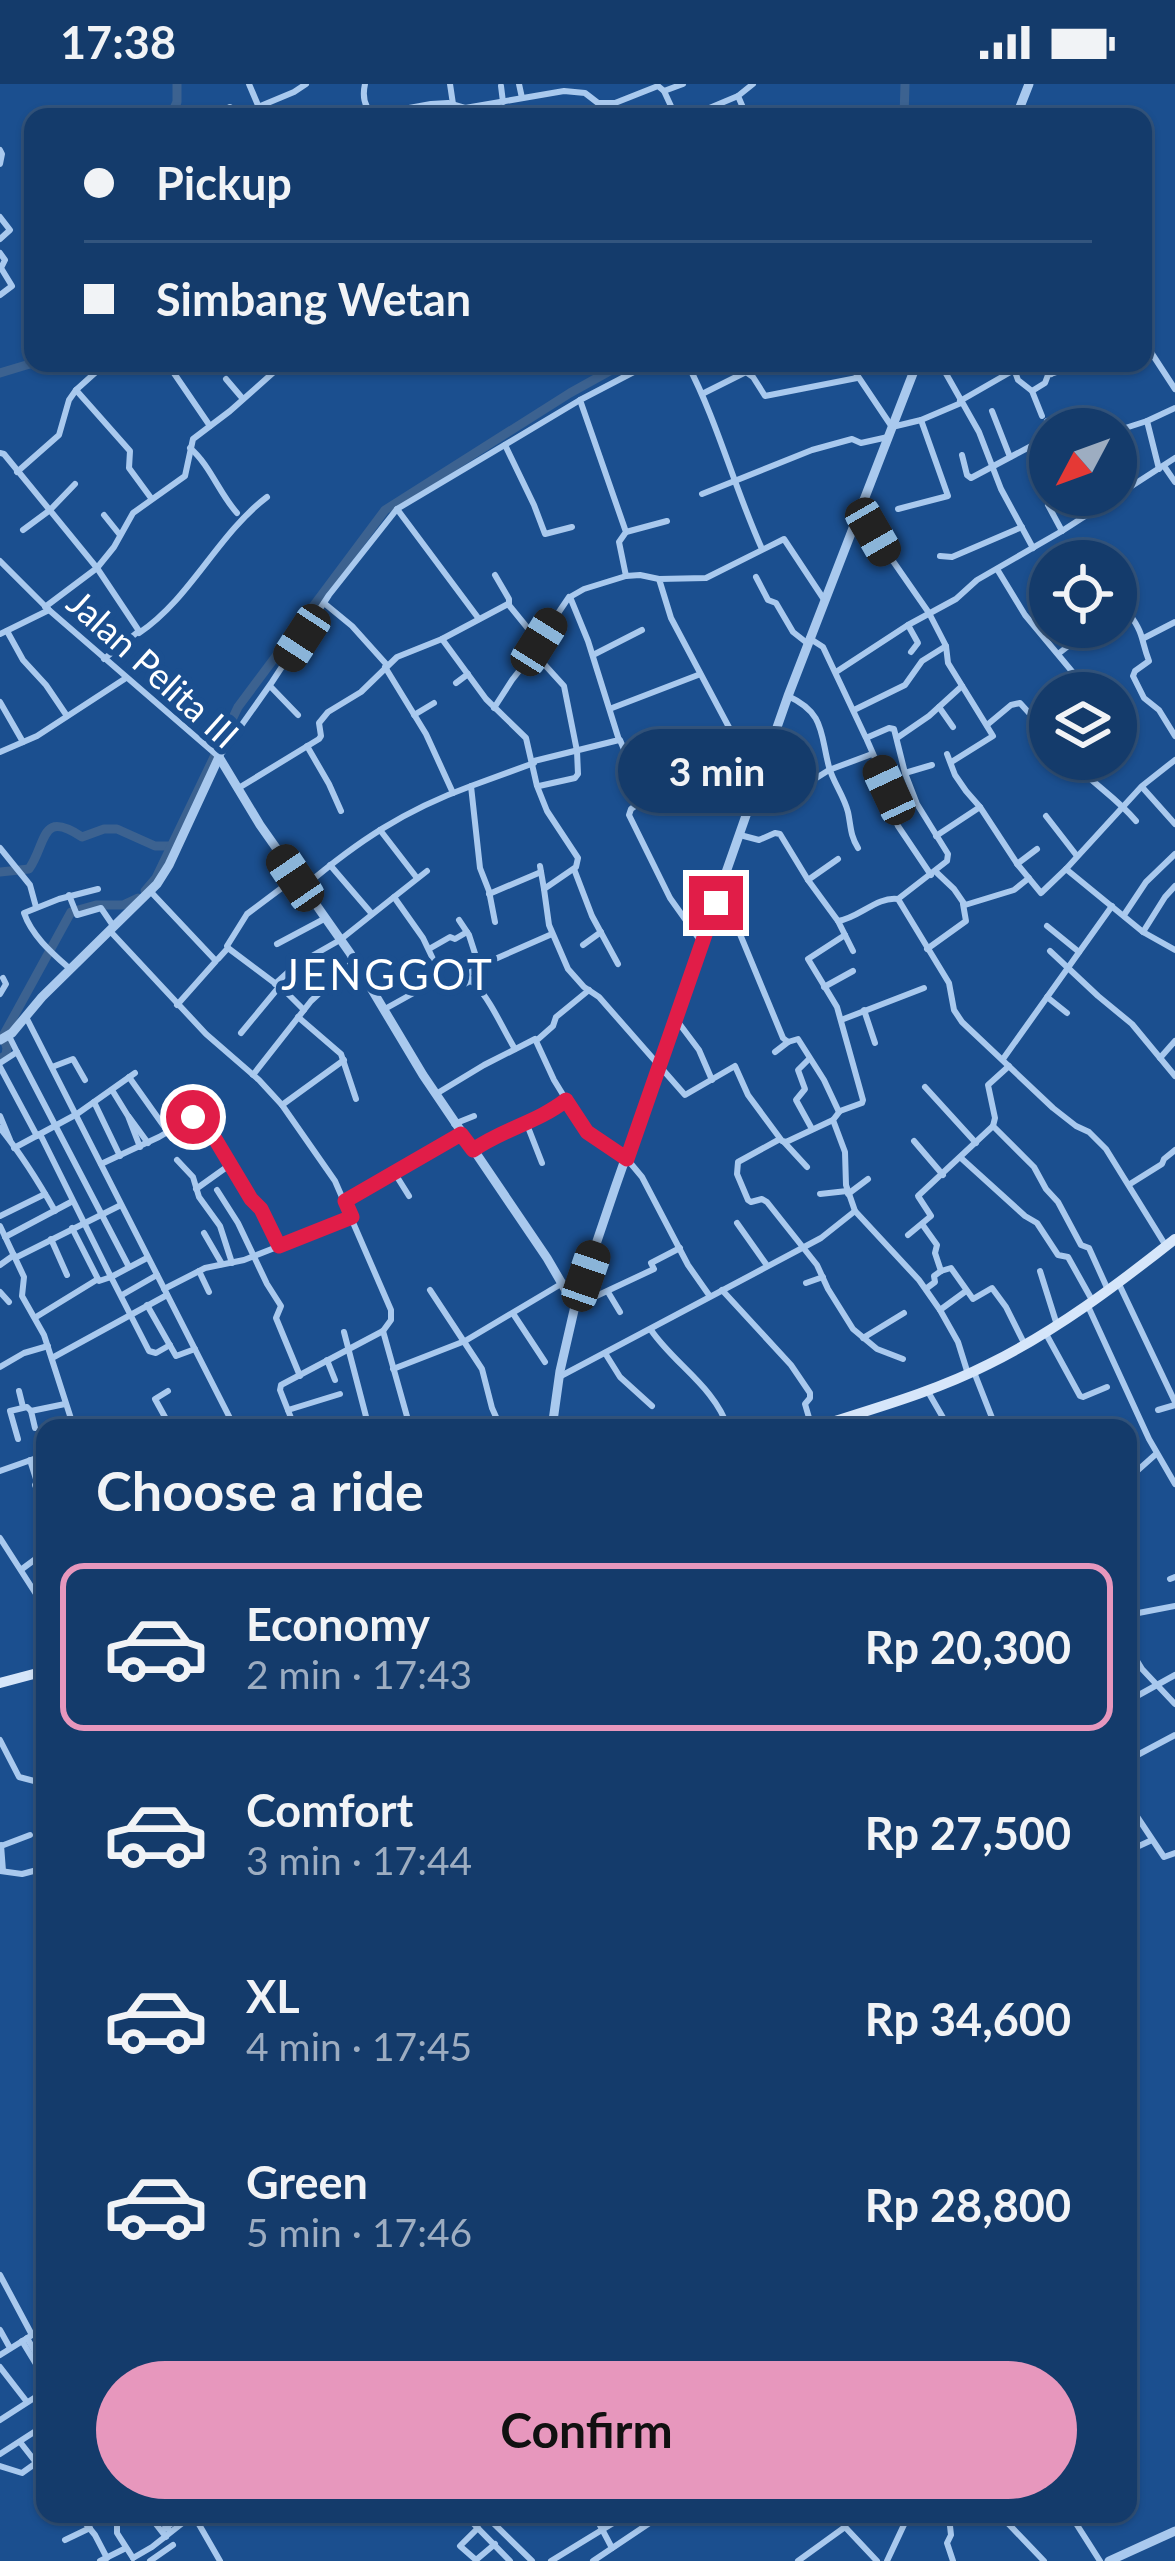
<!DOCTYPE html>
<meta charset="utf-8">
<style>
body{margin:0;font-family:Lato,sans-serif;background:#1d4271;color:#f1f3f6;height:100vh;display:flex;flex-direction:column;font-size:45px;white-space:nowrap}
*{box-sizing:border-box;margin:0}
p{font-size:39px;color:#9dadc1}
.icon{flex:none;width:66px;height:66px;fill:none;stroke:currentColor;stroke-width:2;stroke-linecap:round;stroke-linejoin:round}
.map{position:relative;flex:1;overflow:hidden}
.drawer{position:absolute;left:36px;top:1335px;width:1101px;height:1104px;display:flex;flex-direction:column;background:#143b6b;border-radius:24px;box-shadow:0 3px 9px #0004,0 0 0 3px #33557e}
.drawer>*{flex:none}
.top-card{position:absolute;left:24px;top:24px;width:1128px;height:264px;border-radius:24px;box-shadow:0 3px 9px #0004,0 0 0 3px #33557e;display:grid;align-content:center;height:264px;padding:0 60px;background:#143b6b}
.needle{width:78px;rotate:229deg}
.controls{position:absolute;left:1029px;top:324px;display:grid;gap:24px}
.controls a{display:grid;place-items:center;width:108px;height:108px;border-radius:50%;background:#143b6b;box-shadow:0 3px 9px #0004,0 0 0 3px #33557e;font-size:60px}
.end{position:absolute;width:54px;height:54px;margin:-27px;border:15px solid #e11d48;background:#fff;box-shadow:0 0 0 6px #fff}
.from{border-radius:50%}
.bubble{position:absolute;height:84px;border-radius:42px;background:#143b6b;box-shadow:0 3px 9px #0004,0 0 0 3px #33557e;font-size:39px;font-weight:700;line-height:84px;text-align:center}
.car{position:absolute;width:36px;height:72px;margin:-36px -18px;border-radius:15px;box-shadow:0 0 9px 3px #0007;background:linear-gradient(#222 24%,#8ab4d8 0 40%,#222 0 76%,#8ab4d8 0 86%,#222 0)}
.top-card b{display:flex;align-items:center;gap:42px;height:114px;font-size:45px}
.top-card b+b{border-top:3px solid #33557e}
.top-card i{width:30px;height:30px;background:#f1f3f6}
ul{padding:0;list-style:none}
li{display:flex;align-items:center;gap:36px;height:168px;margin:0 24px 18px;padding:0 36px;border:6px solid transparent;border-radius:24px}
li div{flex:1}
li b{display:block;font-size:45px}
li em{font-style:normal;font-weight:700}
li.current{border-color:#e797bd}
li>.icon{width:108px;height:108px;stroke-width:1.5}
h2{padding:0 60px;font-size:54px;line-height:144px}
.action{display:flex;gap:24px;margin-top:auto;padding:24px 60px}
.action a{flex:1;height:138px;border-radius:72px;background:#e797bd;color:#111;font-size:48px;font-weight:700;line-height:138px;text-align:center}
.status{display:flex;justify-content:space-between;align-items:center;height:84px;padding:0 60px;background:#143b6b;direction:ltr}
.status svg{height:33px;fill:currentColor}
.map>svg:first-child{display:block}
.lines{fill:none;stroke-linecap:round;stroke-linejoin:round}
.river{stroke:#3c6290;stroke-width:9}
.minor{stroke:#a9c9ee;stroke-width:6}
.tertiary{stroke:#a9c9ee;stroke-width:9}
.secondary{stroke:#d6e6fa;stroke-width:10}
.route{stroke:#e11d48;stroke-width:15}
.labels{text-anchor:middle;stroke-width:12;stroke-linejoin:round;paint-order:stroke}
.street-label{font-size:36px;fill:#fff;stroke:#1b4f8f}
.quarter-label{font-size:42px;letter-spacing:3px;fill:#fff;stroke:#1b4f8f}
</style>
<div class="status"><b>17:38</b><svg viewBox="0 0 49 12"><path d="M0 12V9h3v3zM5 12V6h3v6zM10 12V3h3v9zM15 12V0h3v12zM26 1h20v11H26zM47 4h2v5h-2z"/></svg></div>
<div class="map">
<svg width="1175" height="2477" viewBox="0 0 1175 2477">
<rect width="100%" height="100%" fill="#1b4f8f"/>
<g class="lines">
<!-- river -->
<g class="river">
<polyline points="170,33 177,18 177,0"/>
<polyline points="904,33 905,0"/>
<polyline points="33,95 27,104 30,147 33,153"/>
<polyline points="0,289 33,279"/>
<path d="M0,788l29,-3c18,-26 11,-60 53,-32l22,-8h13l38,17h16"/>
<polyline points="145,807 156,794 238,623 385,426 570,309 624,279"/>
<polyline points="0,975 6,971 7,964 3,952 71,828 96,821 123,821 138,814"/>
</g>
<!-- minor -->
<g class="minor">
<polyline points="249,0 263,33"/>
<path d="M365,0c-3,13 0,25 11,33"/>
<polyline points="450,0 453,20"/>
<polyline points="519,0 522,14"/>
<polyline points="501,2 503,18"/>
<polyline points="664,7 683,0"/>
<polyline points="211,33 230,23 241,30 248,30 258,23 294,8 306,0"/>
<polyline points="389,33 409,24 431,20 448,19 465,24 564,7 585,9 598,19 615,19 658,2 664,7 676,33"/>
<polyline points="688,33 738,12"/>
<polyline points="747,33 738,12 753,0"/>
<polyline points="0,66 2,70 0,80"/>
<polyline points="0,133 10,146 0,155"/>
<polyline points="0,169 5,176 1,184 12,202 0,211"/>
<polyline points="1143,256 1175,305"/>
<polyline points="167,279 210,342"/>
<polyline points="651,279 580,316 626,448 619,458 626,492 640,491 659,495"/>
<path d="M687,279c31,60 47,124 75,186"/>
<polyline points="849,279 892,343 921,336 961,319"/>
<polyline points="940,279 979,348 1001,405 1033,464"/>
<polyline points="1045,279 1051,290"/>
<polyline points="1014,285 1018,296 1032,307 1042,332"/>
<polyline points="226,295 243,315"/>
<polyline points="76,306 130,367 129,384 151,414"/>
<polyline points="1032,307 1045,299 1048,291 1083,279"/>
<polyline points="702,310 746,288 753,293 765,312 857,294"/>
<polyline points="960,317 1014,286 1013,279"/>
<polyline points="992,327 1010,373"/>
<polyline points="1047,337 1052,345"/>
<polyline points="1064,345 1098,332 1105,345"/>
<polyline points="1116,347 1147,337"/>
<polyline points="505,361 534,421 545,450 572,443"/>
<path d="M190,364c20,17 29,45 47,65"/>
<polyline points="0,369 4,370 97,484 139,547 104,575"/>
<polyline points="962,371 967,391 971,394 1050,352"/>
<polyline points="1164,382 1175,398"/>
<polyline points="1116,384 1127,404"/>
<polyline points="1159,385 1147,337 1175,324"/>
<polyline points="17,388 59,351 69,316 76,306 106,279"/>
<polyline points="702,410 812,366 852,355 861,359 888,353"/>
<polyline points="1048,421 1062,447"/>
<polyline points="397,425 479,535"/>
<polyline points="898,425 948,412 921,336"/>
<polyline points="104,431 120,451"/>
<polyline points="856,437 870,444 929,529 946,562 948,579 993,652 953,677"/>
<polyline points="23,446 50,426 75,400"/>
<polyline points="626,448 667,437"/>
<polyline points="940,472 952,473 1022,443"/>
<polyline points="0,477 49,526 219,673 272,598 329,511 397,425 580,316"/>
<polyline points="997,485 1025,531 1090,609"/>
<polyline points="495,491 509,515 509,521"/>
<polyline points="756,493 768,516 776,519 793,548 807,559"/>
<polyline points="324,519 352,542 387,581"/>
<polyline points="45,523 97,484 114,463 133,429 185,392 193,355 230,327 284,279"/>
<path d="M1130,531c14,19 11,25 19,46l-14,10 -2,5 11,22 15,12 16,26"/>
<polyline points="908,541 918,559 911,568"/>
<polyline points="7,547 23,576 46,601 67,632"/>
<path d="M139,549c52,-35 78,-98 128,-136"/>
<polyline points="0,550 49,526"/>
<polyline points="809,554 823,563 866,654 889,644 894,645 905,689 917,720 948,770 947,777 898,815"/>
<polyline points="1144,554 1175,538"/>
<polyline points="442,555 486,615 526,654 537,702 547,727 578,774 576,783 544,805 549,841 568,885 584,903 599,913 685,1011 735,982 748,1011 782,1057 786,1058 833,1036"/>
<polyline points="540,556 569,513"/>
<polyline points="534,569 564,602 577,667 578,690 575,694 539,702"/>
<polyline points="1058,570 1080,553"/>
<polyline points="593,571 642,546"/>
<polyline points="385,583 426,650 453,709"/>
<polyline points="836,588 908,541 956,515 977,496 1062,447 1175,374"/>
<polyline points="456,599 468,590"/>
<polyline points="270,602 298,631"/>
<path d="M788,612c37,17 32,37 41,71 4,15 15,29 19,45 3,14 2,23 10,36"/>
<polyline points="0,618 23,658"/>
<polyline points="939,623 953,643"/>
<polyline points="494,624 512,596 534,568"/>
<polyline points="612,624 698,591"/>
<polyline points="854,626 905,601 922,577 946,562"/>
<polyline points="414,631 434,619"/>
<polyline points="987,641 1011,621 1020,619 1050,652"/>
<polyline points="897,654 929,632 962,602"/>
<polyline points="620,656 645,715 631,725 629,731 670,814 702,859"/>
<polyline points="707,656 730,645"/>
<polyline points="867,656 889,706 888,718 898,742 931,791"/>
<polyline points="307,662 329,700 341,727"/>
<polyline points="0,668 37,652 126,594"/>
<polyline points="947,670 955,691 966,707 980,723 1018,781 1041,809 1066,785 1143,848 1175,866"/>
<path d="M1070,675c21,24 45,37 66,62"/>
<polyline points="534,677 619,656 588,557 570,513 584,505 626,492"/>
<polyline points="631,682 656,669"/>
<polyline points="905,689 932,681"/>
<polyline points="759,694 783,715 829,686 872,670"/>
<polyline points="758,698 671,534 659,495 706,494 784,455 823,514"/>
<polyline points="471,702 534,679"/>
<polyline points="1142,703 1175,740"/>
<polyline points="237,705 319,655 321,652 319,639 328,628 361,608 397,573 442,555 508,520 539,558"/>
<polyline points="1046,732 1077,772"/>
<polyline points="380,746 417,794"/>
<path d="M740,751l19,5 16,-7 5,1 28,46 30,41c21,-3 39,-25 60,-22l51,84 5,27 8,12 91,86 23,18 13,6 17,17 60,97"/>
<polyline points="936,752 980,723"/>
<polyline points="0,764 30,801 36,823"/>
<polyline points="1017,780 1037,765"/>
<polyline points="330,781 372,830"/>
<polyline points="540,782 544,805"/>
<polyline points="574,785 592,832 618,880"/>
<polyline points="1066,785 1142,702 1175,676"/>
<path d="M427,787l-33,26 29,41 10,21 4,19 14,13 19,-10 4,2c18,19 27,43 41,66"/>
<polyline points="935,787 954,805 965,821 1014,806 1029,794"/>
<polyline points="808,796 838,775"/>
<path d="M305,802c53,-45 100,-76 166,-100l9,82 9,23 6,31"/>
<polyline points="151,808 216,877 177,921"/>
<polyline points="489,810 541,788"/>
<polyline points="69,811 77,831 101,824 114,843"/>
<polyline points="715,819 729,829 735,838 783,954 788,958 798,955 824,996 839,1028"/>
<polyline points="1124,831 1146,798 1175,770"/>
<polyline points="459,836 469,851 479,882 468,890 470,897"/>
<polyline points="838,837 853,867"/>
<polyline points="1047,842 1079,868"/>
<polyline points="110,847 206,950 259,996 282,1021 335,1097 391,1226 391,1236 383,1247 281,1301 280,1306 295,1344"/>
<polyline points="1143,848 1165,813 1175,802"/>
<polyline points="845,851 808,875 837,923 863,1016 862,1019 840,1027 833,1036 845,1068 846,1101 855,1127 919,1196 940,1226 958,1258 968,1290"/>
<polyline points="277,860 324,835"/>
<polyline points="583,861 601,848"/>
<polyline points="228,864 284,906 304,926"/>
<polyline points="429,865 450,853 455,855 467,848"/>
<polyline points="927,865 966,837 963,820"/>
<polyline points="1050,867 1098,912 1132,940 1175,992"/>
<polyline points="218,875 228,864 227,862 247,830 295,794"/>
<polyline points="479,882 552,850"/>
<path d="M70,885c-18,-16 -38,-33 -46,-56l35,-14 39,-10"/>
<polyline points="275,900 296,881 340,856 394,813"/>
<polyline points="824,903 853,887"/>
<polyline points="589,906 556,933 553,942 536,957 554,996 584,1045 627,1075 642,1093 688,1181 709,1211"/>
<polyline points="0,910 6,900 3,894"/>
<polyline points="1047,913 1067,929"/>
<polyline points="383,926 437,896"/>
<polyline points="864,926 875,959"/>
<polyline points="26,933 235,1344"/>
<polyline points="298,933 341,970 356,1015"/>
<polyline points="675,934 699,966 712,996"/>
<polyline points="841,936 924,904"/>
<polyline points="241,949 279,903"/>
<polyline points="17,968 129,1183"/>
<polyline points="775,968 788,958"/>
<polyline points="1160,974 1175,957"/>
<polyline points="809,975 798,986 805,1005 796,1016 812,1045"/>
<polyline points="1003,975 1112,822"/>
<polyline points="0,979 17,968 9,952"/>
<polyline points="1009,982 988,1001 995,1034 993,1042 1034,1083 1046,1105 1058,1118 1081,1161 1089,1164 1108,1206"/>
<polyline points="0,983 37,1052"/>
<polyline points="52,983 73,975 85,996"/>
<polyline points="253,991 311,917 354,877"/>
<polyline points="129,993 168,1048"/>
<polyline points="925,1003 976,1059"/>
<polyline points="112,1006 128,1032 140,1063"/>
<polyline points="436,1010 484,981 535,955"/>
<polyline points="94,1018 120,1072"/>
<polyline points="282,1021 344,976"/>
<polyline points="0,1032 10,1056"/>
<polyline points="129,1033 148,1059"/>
<polyline points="526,1038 542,1079"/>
<polyline points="454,1040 474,1032"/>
<path d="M0,1044c21,26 38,53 55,83"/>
<polyline points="40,1050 111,1193 147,1174"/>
<polyline points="780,1055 738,1078 737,1090 748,1116 751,1118 762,1115 767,1118 817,1181 828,1205 853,1245 877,1265 903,1275"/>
<polyline points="914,1057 943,1091"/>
<polyline points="784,1058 807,1083"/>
<polyline points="14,1064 77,1030 135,989"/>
<path d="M475,1065c29,-21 63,-28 91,-49"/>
<polyline points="961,1074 1025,1132 1037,1139 1058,1171 1068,1173 1092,1216"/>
<polyline points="177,1076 193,1093 199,1113 220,1142 232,1179"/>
<polyline points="101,1080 159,1053 199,1030 251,1115 261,1125 279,1162"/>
<polyline points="394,1088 409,1112"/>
<polyline points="1130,1100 1162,1080 1164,1075 1175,1066"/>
<polyline points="196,1105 231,1080"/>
<polyline points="217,1106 238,1139 267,1200 281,1222 276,1234 300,1292"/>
<polyline points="820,1110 847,1107"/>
<polyline points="848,1110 868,1095"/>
<polyline points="345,1117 461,1050"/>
<polyline points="0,1132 45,1110"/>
<polyline points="737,1139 766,1180"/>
<polyline points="922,1140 937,1161 935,1169 941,1187"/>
<polyline points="0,1142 24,1193 22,1212 44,1251 74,1344"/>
<polyline points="72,1144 99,1197 111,1193 149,1267 156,1269 170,1261"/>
<polyline points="204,1149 222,1180"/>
<polyline points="908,1151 931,1132 918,1112 993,1042"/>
<polyline points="5,1153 71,1118"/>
<polyline points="51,1155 67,1191"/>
<polyline points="17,1173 121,1121"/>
<polyline points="0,1181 14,1171"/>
<polyline points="199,1187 209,1208"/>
<polyline points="941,1187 951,1184 973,1215 992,1204 1006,1223 1025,1261"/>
<polyline points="1040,1187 1057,1241"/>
<polyline points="1118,1198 1175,1318"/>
<polyline points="806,1199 823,1193"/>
<polyline points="927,1204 935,1198 934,1192 941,1187"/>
<polyline points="164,1205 205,1184 244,1176 351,1134"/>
<polyline points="430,1206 482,1285 492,1324 501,1344"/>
<polyline points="722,1206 791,1281 810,1309 810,1314 805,1320 812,1344"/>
<polyline points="0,1208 9,1218"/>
<polyline points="608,1208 620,1228"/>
<polyline points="122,1211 157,1191"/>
<polyline points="1087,1220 1149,1355 1175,1400"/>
<polyline points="147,1221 176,1272 195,1265"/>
<polyline points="575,1222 654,1185 651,1179 680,1164"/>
<polyline points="940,1226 966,1207"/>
<polyline points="514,1231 545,1278"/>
<polyline points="36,1233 98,1195"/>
<path d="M651,1246c23,34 64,57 77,98"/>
<polyline points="383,1247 408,1336 426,1337 429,1344"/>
<polyline points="344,1248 369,1344"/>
<polyline points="1045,1248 1080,1312 1083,1313 1107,1303"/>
<polyline points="863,1254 904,1229"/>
<polyline points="605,1269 620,1293 652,1322"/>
<polyline points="52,1274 167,1211"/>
<polyline points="327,1276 335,1296"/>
<polyline points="0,1283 24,1269 48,1262"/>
<polyline points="393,1285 465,1257 561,1200"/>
<polyline points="974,1288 996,1344"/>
<polyline points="559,1293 821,1154 855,1127"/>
<polyline points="927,1306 949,1344"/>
<polyline points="19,1307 23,1323"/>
<polyline points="168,1307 155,1315 171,1344"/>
<polyline points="288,1326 340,1310"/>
<polyline points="1158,1326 1175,1321"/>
<polyline points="35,1344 31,1327 65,1320"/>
<polyline points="540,1344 553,1339"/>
<polyline points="18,1355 10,1327 27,1323 31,1327"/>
<polyline points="30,1376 37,1398 35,1401 45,1424"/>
<polyline points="0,1387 45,1371"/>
<polyline points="1128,1395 1156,1370"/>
<polyline points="1128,1447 1131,1446"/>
<polyline points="0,1454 45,1524"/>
<polyline points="22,1485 45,1468"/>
<polyline points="1170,1495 1175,1493"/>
<polyline points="1128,1531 1175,1522"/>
<polyline points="1128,1562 1142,1585 1175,1620"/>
<polyline points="1128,1617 1175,1591"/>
<polyline points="0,1656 19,1693 42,1699 45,1704"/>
<polyline points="1128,1676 1175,1651"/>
<polyline points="1128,1719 1164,1773 1175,1769"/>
<polyline points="1,1761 3,1787"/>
<polyline points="1,1762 30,1751"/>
<polyline points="1128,1767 1152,1756"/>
<polyline points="0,1787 22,1790 45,1784"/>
<polyline points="1128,1790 1135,1795"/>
<polyline points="0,2191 32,2251"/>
<polyline points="0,2246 10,2264"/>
<polyline points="27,2254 45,2285"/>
<polyline points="22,2257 45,2295"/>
<polyline points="0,2271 45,2243"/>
<polyline points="0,2283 27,2318"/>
<polyline points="0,2336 45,2307"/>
<polyline points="20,2358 45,2390"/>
<polyline points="0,2370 45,2341"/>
<polyline points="0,2382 22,2389 36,2379"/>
<polyline points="78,2430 95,2451 107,2474"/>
<polyline points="111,2430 117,2438 117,2449 133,2474"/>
<polyline points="148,2430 166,2453"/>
<polyline points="156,2430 169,2446"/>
<polyline points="193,2430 220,2477"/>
<polyline points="464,2430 510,2477"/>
<polyline points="484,2430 532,2477"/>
<polyline points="594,2430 612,2464"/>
<polyline points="999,2430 1044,2477"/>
<polyline points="1070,2430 1100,2477"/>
<polyline points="478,2444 460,2462 476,2476 495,2460"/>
<polyline points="162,2447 184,2430"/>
<polyline points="65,2456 90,2444"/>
<polyline points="133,2474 152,2463 194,2430"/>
<polyline points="100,2477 126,2464"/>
<polyline points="150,2477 173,2461"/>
<polyline points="551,2477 628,2430"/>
<polyline points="593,2477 663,2430"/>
<polyline points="798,2477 845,2443 877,2477"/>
<polyline points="887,2477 909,2430"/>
<polyline points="953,2477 947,2459 951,2451 949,2433 955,2430"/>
</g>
<!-- tertiary -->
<g class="tertiary">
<polyline points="1016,33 1029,0"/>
<polyline points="219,673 260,741 350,869 423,991 547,1174 575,1222"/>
<polyline points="0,956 12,949 42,913 157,800 169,781 219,673"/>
<polyline points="552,1344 560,1287 575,1222 615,1104 788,612 917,279"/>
<polyline points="1109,2477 1175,2447"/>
</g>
<!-- secondary -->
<g class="secondary">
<path d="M813,1344c59,-19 121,-36 176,-64 67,-33 128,-79 186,-125"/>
<polyline points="0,1599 45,1587"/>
</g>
</g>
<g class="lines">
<!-- route -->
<path class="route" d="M193,1033l6,-3 3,3 49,82 10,10 18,37 73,-29 -7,-16 116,-67 12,16c30,-21 65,-28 93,-50l21,32 40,27 89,-256"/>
</g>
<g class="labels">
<!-- street labels -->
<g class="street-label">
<text transform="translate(153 585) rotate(42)" y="13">Jalan Pelita III</text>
</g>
<!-- quarter labels -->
<g class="quarter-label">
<text x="388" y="906">JENGGOT</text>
</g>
</g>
</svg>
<div class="controls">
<a><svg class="needle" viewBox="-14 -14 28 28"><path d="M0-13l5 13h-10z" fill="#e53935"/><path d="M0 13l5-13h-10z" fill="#9dadc1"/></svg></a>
<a><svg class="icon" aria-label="locate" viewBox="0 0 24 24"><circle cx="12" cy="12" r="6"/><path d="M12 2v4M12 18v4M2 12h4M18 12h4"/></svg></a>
<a><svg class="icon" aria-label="layers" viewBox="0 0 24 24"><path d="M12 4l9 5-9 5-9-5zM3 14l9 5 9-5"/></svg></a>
</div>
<i class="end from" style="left:193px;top:1033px"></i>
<i class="end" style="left:716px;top:819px"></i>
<div class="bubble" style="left:618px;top:645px;width:198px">3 min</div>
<i class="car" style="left:873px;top:448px;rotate:150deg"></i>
<i class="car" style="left:302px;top:554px;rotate:213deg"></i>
<i class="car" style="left:539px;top:558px;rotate:32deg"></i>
<i class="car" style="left:889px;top:706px;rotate:335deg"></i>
<i class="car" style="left:295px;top:794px;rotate:326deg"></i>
<i class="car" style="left:586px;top:1192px;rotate:19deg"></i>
<div class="top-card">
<b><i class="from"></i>Pickup</b>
<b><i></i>Simbang Wetan</b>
</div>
<section class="drawer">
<h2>Choose a ride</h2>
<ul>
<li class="current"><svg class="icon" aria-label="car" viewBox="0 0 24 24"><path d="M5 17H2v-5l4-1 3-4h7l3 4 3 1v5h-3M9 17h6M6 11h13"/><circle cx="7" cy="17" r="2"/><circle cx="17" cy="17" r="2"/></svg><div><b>Economy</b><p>2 min · 17:43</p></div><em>Rp 20,300</em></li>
<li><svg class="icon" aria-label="car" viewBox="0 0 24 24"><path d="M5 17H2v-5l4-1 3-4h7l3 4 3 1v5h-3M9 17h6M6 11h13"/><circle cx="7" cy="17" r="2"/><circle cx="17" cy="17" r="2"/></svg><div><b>Comfort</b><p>3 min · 17:44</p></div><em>Rp 27,500</em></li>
<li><svg class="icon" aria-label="car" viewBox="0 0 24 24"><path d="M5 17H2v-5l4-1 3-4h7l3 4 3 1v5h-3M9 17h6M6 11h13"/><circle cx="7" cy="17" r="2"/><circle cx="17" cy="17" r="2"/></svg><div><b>XL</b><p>4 min · 17:45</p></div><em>Rp 34,600</em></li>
<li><svg class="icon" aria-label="car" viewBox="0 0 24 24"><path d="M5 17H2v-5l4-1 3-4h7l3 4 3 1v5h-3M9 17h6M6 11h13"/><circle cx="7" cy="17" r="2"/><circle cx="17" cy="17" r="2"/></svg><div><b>Green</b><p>5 min · 17:46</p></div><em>Rp 28,800</em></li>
</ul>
<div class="action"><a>Confirm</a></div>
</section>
</div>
